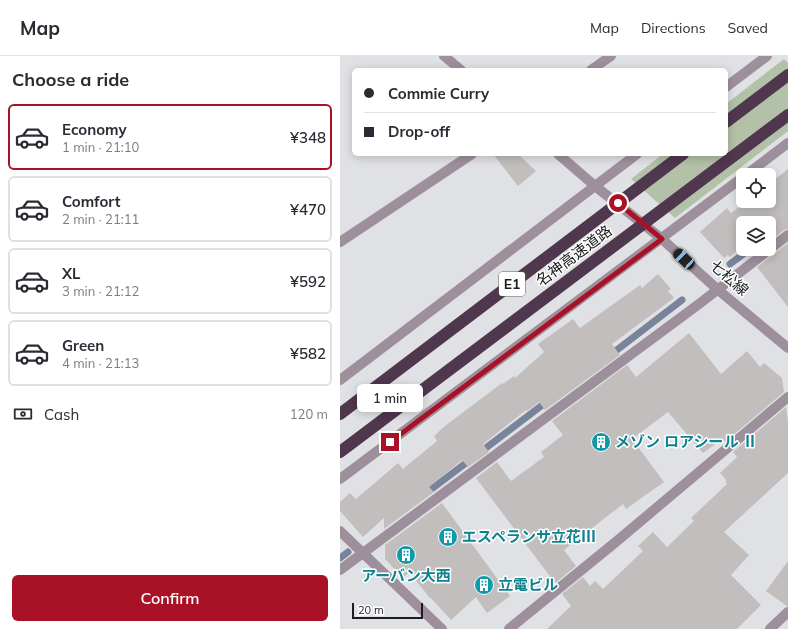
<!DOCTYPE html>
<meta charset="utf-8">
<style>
body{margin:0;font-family:Mulish,"Noto Sans JP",sans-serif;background:#f7f7f7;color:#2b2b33;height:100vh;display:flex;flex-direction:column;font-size:15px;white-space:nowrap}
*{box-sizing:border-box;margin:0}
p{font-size:13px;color:#7c7c81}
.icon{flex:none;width:22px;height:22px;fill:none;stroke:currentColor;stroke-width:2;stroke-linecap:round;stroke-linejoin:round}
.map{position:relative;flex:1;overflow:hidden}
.details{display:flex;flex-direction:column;background:#fff;width:340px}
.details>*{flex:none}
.guide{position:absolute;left:12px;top:12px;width:376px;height:88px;border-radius:6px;box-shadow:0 2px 10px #0003;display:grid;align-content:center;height:88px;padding:0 12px;background:#fff}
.fabs{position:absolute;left:396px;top:112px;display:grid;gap:8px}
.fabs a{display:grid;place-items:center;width:40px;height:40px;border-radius:6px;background:#fff;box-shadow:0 2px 10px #0003;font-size:20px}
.scale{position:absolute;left:12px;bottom:10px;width:71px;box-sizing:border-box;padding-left:4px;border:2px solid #1b1c1d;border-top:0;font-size:11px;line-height:14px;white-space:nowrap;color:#1b1c1d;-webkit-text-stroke:3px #fff;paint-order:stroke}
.end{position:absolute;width:18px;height:18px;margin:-9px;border:5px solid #a91226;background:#fff;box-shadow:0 0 0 2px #fff}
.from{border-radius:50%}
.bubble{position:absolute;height:28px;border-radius:6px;background:#fff;box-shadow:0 2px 10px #0003;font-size:13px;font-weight:600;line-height:28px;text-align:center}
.car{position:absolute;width:12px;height:24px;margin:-12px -6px;border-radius:5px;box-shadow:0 0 3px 1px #0007;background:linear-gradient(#222 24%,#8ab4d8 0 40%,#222 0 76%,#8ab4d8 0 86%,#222 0)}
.guide b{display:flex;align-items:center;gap:14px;height:38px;font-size:15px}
.guide b+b{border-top:1px solid #e1e1e2}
.guide i{width:10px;height:10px;background:#2b2b33}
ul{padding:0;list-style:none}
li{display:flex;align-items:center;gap:12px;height:66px;margin:0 8px 6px;padding:0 4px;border:2px solid #e1e1e2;border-radius:6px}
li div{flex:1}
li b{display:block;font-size:15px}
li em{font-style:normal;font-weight:600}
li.selected{border-color:#a91226}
li>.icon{width:36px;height:36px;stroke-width:1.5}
h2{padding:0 12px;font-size:18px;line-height:48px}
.pay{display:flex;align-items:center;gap:10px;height:44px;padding:0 12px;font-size:15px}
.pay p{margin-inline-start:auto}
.cta{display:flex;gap:8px;margin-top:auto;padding:8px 12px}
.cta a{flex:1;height:46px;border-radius:6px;background:#a91226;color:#fff;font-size:16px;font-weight:600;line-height:46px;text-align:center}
header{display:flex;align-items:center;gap:24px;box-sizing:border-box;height:56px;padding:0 20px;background:#fff;border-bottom:1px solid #e1e1e2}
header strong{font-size:19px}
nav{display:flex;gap:22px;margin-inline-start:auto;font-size:14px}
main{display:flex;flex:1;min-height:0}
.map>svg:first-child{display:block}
.green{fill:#b2c1a7}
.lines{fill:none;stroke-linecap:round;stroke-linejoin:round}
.stream{stroke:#79849b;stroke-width:7}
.building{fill:#c1bebd}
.minor{stroke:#9d909c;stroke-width:10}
.highway{stroke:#4f374e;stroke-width:12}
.route{stroke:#a91226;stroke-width:5}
.labels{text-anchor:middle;stroke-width:3;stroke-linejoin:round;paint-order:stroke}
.shield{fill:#fff;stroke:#5f6061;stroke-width:1}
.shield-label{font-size:14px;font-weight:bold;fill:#1b1c1d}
.street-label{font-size:15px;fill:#1b1c1d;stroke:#fff}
.culture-label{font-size:15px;font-weight:bold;fill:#0d838f;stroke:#fff;text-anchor:start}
</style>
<header>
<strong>Map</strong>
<nav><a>Map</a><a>Directions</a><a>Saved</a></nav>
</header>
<main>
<section class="details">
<h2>Choose a ride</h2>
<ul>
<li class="selected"><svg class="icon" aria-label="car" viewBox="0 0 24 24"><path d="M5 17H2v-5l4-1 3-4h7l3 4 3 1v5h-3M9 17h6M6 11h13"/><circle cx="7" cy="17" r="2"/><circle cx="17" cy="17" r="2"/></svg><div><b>Economy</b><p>1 min · 21:10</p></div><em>¥348</em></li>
<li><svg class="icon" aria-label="car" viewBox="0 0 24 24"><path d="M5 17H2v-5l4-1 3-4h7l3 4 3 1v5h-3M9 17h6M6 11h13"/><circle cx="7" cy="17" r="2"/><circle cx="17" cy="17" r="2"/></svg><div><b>Comfort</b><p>2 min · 21:11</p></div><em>¥470</em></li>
<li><svg class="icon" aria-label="car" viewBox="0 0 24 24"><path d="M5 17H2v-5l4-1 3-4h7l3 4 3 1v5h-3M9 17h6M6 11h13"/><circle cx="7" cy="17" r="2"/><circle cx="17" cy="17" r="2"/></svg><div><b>XL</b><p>3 min · 21:12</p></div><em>¥592</em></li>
<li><svg class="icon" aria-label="car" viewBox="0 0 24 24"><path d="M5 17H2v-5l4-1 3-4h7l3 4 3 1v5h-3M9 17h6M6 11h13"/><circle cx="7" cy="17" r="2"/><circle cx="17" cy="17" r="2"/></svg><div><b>Green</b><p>4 min · 21:13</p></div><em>¥582</em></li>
</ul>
<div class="pay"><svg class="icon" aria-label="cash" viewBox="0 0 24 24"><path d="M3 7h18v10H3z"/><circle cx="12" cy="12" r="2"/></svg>Cash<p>120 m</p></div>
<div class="cta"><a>Confirm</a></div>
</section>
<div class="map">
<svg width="448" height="573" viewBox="0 0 448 573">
<rect width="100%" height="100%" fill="#e0e1e4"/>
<!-- green -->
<polygon class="green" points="444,3 448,7 448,75 335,162 291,123 323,98 386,98 386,48"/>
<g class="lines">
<!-- stream -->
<g class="stream">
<polyline points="390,208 410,193"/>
<polyline points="269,300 342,244"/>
<polyline points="85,438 209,344"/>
<polyline points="0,502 8,496"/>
</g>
</g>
<!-- building -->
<g class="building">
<polygon points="153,98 178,98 196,115 178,130"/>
<polygon points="448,113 448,173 444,174 429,186 429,167 403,167 403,193 419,193 409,201 401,191 390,201 388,199 384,202 360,176 387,152 391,157 407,145 429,145 429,128"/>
<polygon points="448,187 448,251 417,211"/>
<polygon points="318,218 331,233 328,235 334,242 272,288 280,299 205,354 199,346 187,355 186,354 143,388 149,396 128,411 122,404 89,431 94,436 44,473 44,462 23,481 0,455 0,446 10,437 16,443 58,407 63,413 97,385 94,380 105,370 162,327 163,328 174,320 175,322 204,296 198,288 233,263 240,272 300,229 302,232"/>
<polygon points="349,277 381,318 407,295 420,311 424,307 442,322 444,336 385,386 382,383 363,397 328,356 292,383 324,426 286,453 283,448 224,494 236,510 215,527 136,422 157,406 171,425 204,401 201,396 223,379 212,365 287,309 296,321"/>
<polygon points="446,351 448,365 448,417 384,476 409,499 391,519 421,549 397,573 207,573 231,550 222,538 243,521 250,530 255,525 263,533 303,495 298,490 313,476 327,491 354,465 351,462 387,428 385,426 387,425 380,417 397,401 393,396"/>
<polygon points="102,447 170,540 147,557 136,541 111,564 91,542 90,542 69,516 63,522 45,503 45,489"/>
<polygon points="448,505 448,550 447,550 426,535"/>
</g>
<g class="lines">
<!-- minor -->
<g class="minor">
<polyline points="104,0 121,14"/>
<polyline points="251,14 271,0"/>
<polyline points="386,31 427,0"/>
<polyline points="218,98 255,130 322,183 377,233 448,292"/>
<polyline points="406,119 448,87"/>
<polyline points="0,186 132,98"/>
<polyline points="0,324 297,98"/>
<polyline points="0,423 403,121"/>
<polyline points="0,475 102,573"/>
<polyline points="0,514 359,248 448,179"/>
<polyline points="169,573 277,485 448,341"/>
<polyline points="430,573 448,556"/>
</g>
<!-- highway -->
<g class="highway">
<polyline points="386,66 448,19"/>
<polyline points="0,358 343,98"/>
<polyline points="0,396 448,59"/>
</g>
</g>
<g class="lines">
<!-- route -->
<polyline class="route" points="50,386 322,183 278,147"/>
</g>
<!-- icons -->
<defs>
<g id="building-disc" transform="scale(1)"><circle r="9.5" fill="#0f9aa8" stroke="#fff"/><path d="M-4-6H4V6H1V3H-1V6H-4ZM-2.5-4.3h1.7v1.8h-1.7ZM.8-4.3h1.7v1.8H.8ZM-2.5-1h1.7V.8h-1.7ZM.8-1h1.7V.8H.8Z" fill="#fff"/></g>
</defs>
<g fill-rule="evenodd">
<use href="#building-disc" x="261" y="386"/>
<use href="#building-disc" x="108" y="481"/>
<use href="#building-disc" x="66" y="499"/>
<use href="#building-disc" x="144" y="529"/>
</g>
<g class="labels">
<!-- shield labels -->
<rect class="shield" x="159" y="216" width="26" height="24" rx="3"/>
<g class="shield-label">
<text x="172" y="233">E1</text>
</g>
<!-- street labels -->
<g class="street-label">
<text transform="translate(234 200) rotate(-37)" y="5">名神高速道路</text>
<text transform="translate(389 222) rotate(41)" y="5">七松線</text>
</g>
<!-- culture labels -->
<g class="culture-label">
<text x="275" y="391">メゾン ロアシール Ⅱ</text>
<text x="122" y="486">エスペランサ立花Ⅲ</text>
<text x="66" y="525" text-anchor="middle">アーバン大西</text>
<text x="158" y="534">立電ビル</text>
</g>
</g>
</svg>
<div class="fabs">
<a><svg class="icon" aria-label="locate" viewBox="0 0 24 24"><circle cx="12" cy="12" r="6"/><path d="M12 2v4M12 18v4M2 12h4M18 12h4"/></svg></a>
<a><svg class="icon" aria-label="layers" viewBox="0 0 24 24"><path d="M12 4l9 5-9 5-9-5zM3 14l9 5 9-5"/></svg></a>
</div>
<div class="scale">20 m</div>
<i class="end from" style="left:278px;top:147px"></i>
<i class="end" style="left:50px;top:386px"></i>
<div class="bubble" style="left:17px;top:328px;width:66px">1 min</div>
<i class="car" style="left:344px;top:203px;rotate:313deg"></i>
<div class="guide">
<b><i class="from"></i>Commie Curry</b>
<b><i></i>Drop-off</b>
</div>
</div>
</main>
